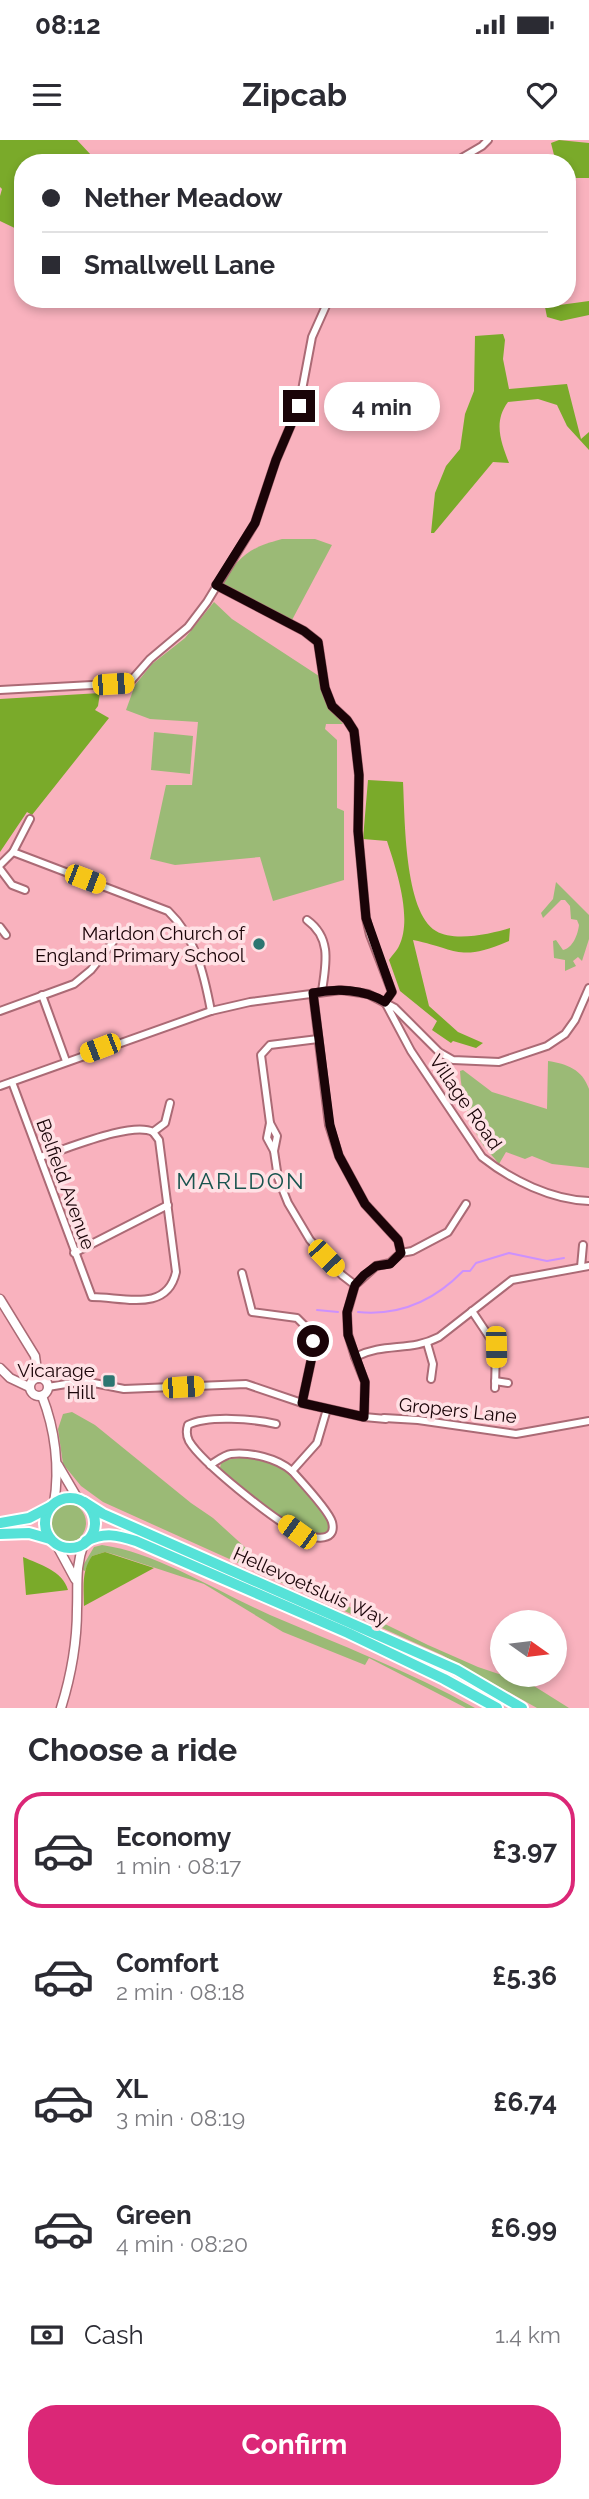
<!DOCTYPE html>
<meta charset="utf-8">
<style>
body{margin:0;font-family:Raleway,sans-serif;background:#f2f2f3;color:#2b2b33;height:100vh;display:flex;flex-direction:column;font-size:26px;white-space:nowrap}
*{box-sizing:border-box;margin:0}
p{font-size:23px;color:#7c7c81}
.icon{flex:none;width:38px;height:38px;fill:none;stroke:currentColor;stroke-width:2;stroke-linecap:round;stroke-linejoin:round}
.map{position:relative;height:1568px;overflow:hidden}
.sheet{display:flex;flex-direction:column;background:#fff;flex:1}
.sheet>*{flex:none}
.top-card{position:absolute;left:14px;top:14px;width:562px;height:154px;border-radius:28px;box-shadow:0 4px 10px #0003;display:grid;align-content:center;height:154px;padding:0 28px;background:#fff}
.needle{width:46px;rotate:104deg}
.controls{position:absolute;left:490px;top:1470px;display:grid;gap:14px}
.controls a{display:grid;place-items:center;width:77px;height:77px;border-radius:50%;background:#fff;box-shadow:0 4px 10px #0003;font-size:35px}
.end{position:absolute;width:32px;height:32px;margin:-16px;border:9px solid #1a0408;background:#fff;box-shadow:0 0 0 4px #fff}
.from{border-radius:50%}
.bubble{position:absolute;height:49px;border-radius:24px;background:#fff;box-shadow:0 4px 10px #0003;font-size:23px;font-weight:700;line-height:49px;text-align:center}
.car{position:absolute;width:21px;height:42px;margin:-21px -10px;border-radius:9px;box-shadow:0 0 5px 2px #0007;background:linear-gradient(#f5c518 24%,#345 0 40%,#f5c518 0 76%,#345 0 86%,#f5c518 0)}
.top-card b{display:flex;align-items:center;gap:24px;height:66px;font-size:26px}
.top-card b+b{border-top:2px solid #e1e1e2}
.top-card i{width:18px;height:18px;background:#2b2b33}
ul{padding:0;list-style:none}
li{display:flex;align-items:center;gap:21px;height:116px;margin:0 14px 10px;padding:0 14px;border:4px solid transparent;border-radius:28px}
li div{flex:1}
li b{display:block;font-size:26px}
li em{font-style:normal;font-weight:700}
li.on{border-color:#db2777}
li>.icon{width:63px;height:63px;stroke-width:1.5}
h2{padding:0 28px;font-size:32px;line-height:84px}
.pay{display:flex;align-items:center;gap:18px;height:77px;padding:0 28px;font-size:26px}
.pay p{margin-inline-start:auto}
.cta{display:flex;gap:14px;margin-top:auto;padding:14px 28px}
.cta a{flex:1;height:80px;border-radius:28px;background:#db2777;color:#fff;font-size:28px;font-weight:700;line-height:80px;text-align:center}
.status{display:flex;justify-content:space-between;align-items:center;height:49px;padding:0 35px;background:#fff;direction:ltr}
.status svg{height:19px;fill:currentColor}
header{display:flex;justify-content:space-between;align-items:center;height:91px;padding:0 28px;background:#fff;font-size:32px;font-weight:700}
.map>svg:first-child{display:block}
.green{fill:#9bba76}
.forest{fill:#7aaa2a}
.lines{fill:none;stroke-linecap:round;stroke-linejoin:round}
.stream{stroke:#cc91fd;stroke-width:2}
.minor-casing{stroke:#ab6a75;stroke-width:10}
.tertiary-casing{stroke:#ab6a75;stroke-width:11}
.trunk-casing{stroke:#fff;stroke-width:14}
.minor{stroke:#fff;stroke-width:6}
.tertiary{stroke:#fff;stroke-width:8}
.trunk{stroke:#56e2d8;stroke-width:10}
.route{stroke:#1a0408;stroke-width:9}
.poi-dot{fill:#2d7671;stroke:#ffe1e5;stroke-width:2.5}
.labels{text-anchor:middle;stroke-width:7;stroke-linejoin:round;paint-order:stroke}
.poi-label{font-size:19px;fill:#1a0408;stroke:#ffe1e5;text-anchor:end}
.street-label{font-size:19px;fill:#1a0408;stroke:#ffe1e5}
.quarter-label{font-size:23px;letter-spacing:2px;fill:#18544f;stroke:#ffe1e5}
</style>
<div class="status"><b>08:12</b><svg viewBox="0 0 49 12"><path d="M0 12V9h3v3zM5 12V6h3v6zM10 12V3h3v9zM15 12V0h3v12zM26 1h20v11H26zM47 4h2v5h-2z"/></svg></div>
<header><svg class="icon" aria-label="menu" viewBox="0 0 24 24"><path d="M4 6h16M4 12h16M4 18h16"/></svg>Zipcab<svg class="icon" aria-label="heart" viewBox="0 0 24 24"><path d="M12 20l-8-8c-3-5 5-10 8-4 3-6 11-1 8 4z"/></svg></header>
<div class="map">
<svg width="589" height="1568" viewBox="0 0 589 1568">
<rect width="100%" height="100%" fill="#f9b2be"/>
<!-- green -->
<g class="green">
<path d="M282,399h33l17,6 -40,75 -71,-36c19,-28 27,-36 61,-45z"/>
<path d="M214,462l18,17 87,57c4,20 10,33 24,48h-17l-1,5 12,11v68l7,3v69l-71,21 -13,-44 -85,8 -25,-6 16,-74h26l6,-63 -48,-3 -24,-9 9,-25 17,-21 33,-26z"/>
<polygon points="154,592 193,596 190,634 151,630"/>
<path d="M556,742l33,33v24l-7,22 -4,-4 -5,4 3,5 -11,5v-11l-11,-2 -1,-17 3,-1 7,10c10,-2 15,-16 16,-25l-2,-5 -6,-1 -1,-13 -5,-6h-4l-18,18 -2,-5 12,-14z"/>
<path d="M548,921c19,3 34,8 41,28v79l-37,-4 -20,-8 -7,3 -19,-7 -7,12c-5,-7 -13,-14 -18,-22 -12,-20 -20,-48 -21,-71l3,-1 29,22 55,17z"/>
<polygon points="72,1272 95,1285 191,1363 213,1378 258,1419 311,1448 428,1505 478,1527 534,1546 569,1568 537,1568 442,1515 103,1362 81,1346 63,1324 58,1289 63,1274"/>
<path d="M247,1317l33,9 10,8 32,37 7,10 -1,11c-25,13 -88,-47 -108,-64l1,-5 4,-3z"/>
<circle cx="66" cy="1383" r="20"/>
<path d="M102,1405c56,8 116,47 168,70 70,30 139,56 205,93h-9l-97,-50 -4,7 -82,-33 -79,-48 -88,-29 -11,-3 -13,4 -7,15 -4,-2 13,-22z"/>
</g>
<!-- forest -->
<g class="forest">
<polygon points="0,0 77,0 91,15 88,23 23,23 23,92 0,81 0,56 2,49 0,47"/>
<polygon points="559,0 589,3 589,38 567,38 567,23 556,23 551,3"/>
<polygon points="589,161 589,175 561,181 547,177 545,167"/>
<path d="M503,194l2,6 -2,19 6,30 58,-5 14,55 8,-7v18l-22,-24 -10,-21 -19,-6 -30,3c-15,20 -7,40 1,61l-16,-1 -59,71h-3l4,-40 11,-27 14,-17 5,-35 9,-23 1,-55z"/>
<polygon points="100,553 98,566 95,570 109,578 32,675 27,672 0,712 0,559"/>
<path d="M368,640l35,2c2,35 1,130 33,149 18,11 55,3 74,-3l-1,13c-50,21 -49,9 -96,-1l16,66 29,26 25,11 -7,5 -23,-7 -2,2 -19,-13 5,-9 -37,-30 -11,-31c3,-5 8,-9 10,-14 14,-28 -3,-77 -12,-105l-24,-2z"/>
<path d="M105,1412l49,16 -70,38c0,-18 -3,-34 8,-50z"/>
<path d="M23,1417c16,7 40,14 45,33l-42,5z"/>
</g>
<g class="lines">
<!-- stream -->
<g class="stream">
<polyline points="317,1170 338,1172"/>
<path d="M358,1172c41,4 76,-11 105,-41h7l6,-8 33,-10 38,8 17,-3"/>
</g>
<!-- minor casing -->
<g class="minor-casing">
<g id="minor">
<polyline points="453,23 482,6 488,0"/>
<polyline points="216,445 304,491 318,502 325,548 332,566 347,580 354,591 359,635 358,691 366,778 370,795 392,852 385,862"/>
<polyline points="0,550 129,543 150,519 188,487 207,462 255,383 276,320 299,266 312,197 329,159"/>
<path d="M13,712l155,59c28,27 36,63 43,100"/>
<polyline points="0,725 13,712 30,679"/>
<polyline points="0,729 12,745 25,750"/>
<path d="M307,780c25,18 19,44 15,71"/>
<polyline points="0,787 6,795"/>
<polyline points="313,853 329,985 339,1016 365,1064 398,1100 401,1113"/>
<polyline points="42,855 66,921"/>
<path d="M386,864l25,47 71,106c29,23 70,43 107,44"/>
<polyline points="0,871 74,844 91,830 113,802"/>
<path d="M12,942l80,215c31,0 75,16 84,-25l-17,-132 -6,-8"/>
<polyline points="0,946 211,871 250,862 341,850 368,854 395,868 439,912 453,920 499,922 547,906 565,894 575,880 589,848"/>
<polyline points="270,983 277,996 274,1011 278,1038 288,1063 310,1100 342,1135 355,1145"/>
<polyline points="274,1011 267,998 270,983 261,915 270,905 318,899"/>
<path d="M40,1017c25,-7 91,-36 113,-25l12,-9 5,-20"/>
<polyline points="74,1113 168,1065"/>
<polyline points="581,1127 583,1105"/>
<polyline points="242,1133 252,1172 297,1178 311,1192 311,1221 302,1263"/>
<polyline points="472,1171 496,1207 495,1248"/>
<polyline points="427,1203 433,1224 431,1239"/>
<polyline points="355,1217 348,1194 347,1173 355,1145 376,1126 390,1123 401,1113 412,1111 448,1092 466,1064"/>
<polyline points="495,1241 508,1243"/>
<polyline points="48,1247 84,1241 124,1249 246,1244 302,1263 364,1277 386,1279"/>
<path d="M364,1277l1,-35 -10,-25c30,-15 55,-5 84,-20l73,-57 77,-14"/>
<polyline points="384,1278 418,1280 516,1294 589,1281"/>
<path d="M276,1284c-22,-5 -68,-9 -88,1 -2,6 -2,10 1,16 13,22 83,77 107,90 11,7 42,14 36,-9 -3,-11 -31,-41 -40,-51l25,-28 10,-34"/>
<path d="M210,1325c7,-4 14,-10 21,-11 20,-2 46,4 61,17"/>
</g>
</g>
<!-- tertiary casing -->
<g class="tertiary-casing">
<g id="tertiary">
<polyline points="0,1159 35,1216 38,1238"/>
<polyline points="0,1228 10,1238 29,1247"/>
<circle cx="39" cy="1247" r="9"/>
<path d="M42,1256c13,33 18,72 12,107"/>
<polyline points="58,1325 78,1359"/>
<polyline points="55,1402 75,1439"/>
<path d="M61,1568c10,-32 16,-66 16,-99 1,-25 -2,-42 7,-66"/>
</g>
</g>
<!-- trunk casing -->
<g class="trunk-casing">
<g id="trunk">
<circle cx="70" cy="1383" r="25"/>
<polyline points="84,1362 103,1374 457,1530 522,1568"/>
<polyline points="0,1383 29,1378 50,1367"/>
<polyline points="0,1394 29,1393 50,1399"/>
<path d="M86,1401c19,-9 31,-6 50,0l212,92 96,46 53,29"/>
</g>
</g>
<!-- minor -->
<use href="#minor" class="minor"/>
<!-- tertiary -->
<use href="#tertiary" class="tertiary"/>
<!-- trunk -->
<use href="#trunk" class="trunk"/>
</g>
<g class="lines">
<!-- route -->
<path class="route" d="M299,266l-23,54 -21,63 -39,62 88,46 14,11 7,46 7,18 15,14 7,11 5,44 -1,56 8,87 26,74 -7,10c-21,-13 -49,-14 -72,-9l17,132 9,31 26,48 33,36 3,13 -11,11 -14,2 -12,9 -9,10 -8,27 1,23 17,47 -1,35 -62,-14 9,-42 2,-20"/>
</g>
<!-- markers -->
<g class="poi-dot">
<circle cx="259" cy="804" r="7"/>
<rect x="102" y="1234" width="14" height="14" rx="3.5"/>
</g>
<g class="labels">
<!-- poi labels -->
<g class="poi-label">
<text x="245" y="800">Marldon Church of<tspan x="245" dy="22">England Primary School</tspan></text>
<text x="95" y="1237">Vicarage<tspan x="95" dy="22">Hill</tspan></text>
</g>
<!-- street labels -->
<g class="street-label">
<text transform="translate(466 962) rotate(55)" y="7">Village Road</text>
<text transform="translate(66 1044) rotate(70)" y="7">Belfield Avenue</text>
<text transform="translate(458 1270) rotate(6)" y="7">Gropers Lane</text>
<text transform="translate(311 1446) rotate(24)" y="7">Hellevoetsluis Way</text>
</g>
<!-- quarter labels -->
<g class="quarter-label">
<text x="241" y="1049">MARLDON</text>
</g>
</g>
</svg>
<div class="controls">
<a><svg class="needle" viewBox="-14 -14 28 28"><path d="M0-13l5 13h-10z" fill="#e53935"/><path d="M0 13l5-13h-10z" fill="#7c7c81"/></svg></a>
</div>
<i class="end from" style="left:313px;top:1201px"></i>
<i class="end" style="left:299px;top:266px"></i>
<div class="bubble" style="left:324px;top:242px;width:116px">4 min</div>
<i class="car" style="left:113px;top:544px;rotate:86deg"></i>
<i class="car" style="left:85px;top:739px;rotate:111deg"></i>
<i class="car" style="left:100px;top:908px;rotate:249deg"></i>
<i class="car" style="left:326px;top:1118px;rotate:136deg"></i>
<i class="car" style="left:496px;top:1207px;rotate:179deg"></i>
<i class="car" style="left:183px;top:1247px;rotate:86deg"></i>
<i class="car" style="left:297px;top:1392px;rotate:306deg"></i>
<div class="top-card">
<b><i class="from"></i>Nether Meadow</b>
<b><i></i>Smallwell Lane</b>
</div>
</div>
<section class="sheet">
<h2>Choose a ride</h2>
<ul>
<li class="on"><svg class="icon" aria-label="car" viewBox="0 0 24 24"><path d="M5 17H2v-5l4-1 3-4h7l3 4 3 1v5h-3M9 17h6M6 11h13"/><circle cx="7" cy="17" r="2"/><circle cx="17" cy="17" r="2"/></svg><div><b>Economy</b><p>1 min · 08:17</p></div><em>£3.97</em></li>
<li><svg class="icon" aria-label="car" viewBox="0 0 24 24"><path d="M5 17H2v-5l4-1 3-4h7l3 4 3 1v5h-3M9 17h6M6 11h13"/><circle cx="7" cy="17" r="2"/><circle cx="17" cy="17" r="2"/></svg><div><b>Comfort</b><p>2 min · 08:18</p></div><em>£5.36</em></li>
<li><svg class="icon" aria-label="car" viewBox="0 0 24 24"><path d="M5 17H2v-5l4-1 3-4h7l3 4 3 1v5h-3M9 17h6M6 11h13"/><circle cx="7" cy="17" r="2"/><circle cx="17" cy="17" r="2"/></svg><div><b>XL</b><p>3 min · 08:19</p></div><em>£6.74</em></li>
<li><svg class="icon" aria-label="car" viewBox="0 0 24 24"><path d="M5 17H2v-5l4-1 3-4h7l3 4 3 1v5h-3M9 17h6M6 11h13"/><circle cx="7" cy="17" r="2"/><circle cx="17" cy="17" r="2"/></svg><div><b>Green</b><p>4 min · 08:20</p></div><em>£6.99</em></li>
</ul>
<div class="pay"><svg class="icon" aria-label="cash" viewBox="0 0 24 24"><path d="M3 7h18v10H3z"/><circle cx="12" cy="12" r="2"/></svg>Cash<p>1.4 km</p></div>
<div class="cta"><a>Confirm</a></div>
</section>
